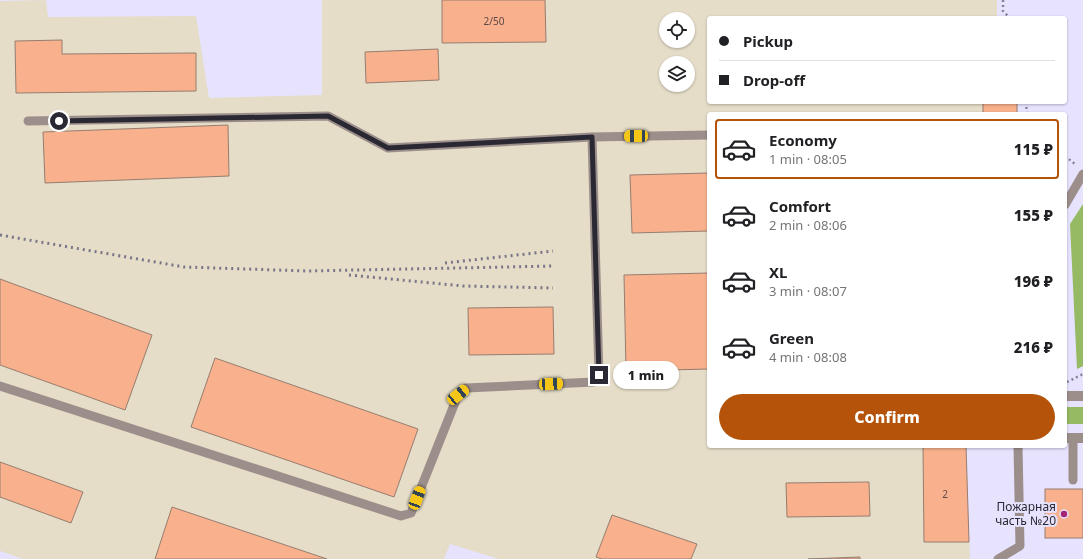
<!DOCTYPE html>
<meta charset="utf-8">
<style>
body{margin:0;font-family:"Noto Sans",sans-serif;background:#f2f2f2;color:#202124;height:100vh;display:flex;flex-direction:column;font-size:15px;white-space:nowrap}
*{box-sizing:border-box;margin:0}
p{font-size:13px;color:#757577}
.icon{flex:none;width:22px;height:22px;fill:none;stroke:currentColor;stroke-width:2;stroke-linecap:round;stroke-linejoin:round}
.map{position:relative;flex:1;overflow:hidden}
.side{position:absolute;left:707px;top:112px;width:360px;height:336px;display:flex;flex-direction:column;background:#fff;border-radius:4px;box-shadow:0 1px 3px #0004}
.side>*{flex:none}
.guide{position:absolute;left:707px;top:16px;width:360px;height:88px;border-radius:4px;box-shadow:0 1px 3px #0004;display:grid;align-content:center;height:88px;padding:0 12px;background:#fff}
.controls{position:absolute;left:659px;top:12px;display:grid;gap:8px}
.controls a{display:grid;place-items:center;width:36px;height:36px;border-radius:50%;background:#fff;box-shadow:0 1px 3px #0004;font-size:20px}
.end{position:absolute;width:18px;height:18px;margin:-9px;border:5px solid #2a2832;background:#fff;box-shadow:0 0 0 2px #fff}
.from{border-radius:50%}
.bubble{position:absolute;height:28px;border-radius:14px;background:#fff;box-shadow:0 1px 3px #0004;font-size:13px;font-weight:800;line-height:28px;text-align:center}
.car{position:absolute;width:12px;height:24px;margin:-12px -6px;border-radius:5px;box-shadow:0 0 3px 1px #0007;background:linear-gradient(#f5c518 24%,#345 0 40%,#f5c518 0 76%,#345 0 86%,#f5c518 0)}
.guide b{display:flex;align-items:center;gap:14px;height:38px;font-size:15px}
.guide b+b{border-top:1px solid #e0e0e0}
.guide i{width:10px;height:10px;background:#202124}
ul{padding:7px 0 0;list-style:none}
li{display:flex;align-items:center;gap:12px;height:60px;margin:0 8px 6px;padding:0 4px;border:2px solid transparent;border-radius:4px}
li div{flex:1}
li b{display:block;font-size:15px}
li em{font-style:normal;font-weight:800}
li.active{border-color:#b45309}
li>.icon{width:36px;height:36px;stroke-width:1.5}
.button{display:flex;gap:8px;margin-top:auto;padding:8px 12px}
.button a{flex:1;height:46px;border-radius:24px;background:#b45309;color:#fff;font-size:16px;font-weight:800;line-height:46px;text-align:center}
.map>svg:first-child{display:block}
.industrial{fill:#e5ddc7;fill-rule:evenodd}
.forest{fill:#96ba63}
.building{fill:#f8b18c;stroke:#967d70}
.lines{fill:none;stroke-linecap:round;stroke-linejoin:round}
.path{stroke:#868396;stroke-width:2.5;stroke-dasharray:2 3;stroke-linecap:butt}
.service{stroke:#9c8f8b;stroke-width:9}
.minor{stroke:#9c8f8b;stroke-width:10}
.rail{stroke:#797688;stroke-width:3;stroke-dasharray:2 4;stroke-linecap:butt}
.route{stroke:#2a2832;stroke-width:5}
.poi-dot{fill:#a52677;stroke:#e7e3ff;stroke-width:1.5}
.labels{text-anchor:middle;stroke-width:4;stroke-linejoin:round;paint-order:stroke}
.number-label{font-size:10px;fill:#5e4a48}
.poi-label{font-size:12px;fill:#2a2832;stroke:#e7e3ff;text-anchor:end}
</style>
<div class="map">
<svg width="1083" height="559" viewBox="0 0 1083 559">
<rect width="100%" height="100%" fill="#e7e3ff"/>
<!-- industrial -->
<path class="industrial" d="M46,0l2,17 148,-1 13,82 113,-3v-95h675v18h-288v84h308v12h-308v332h257l4,113h-471l-49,-15 -6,15h-421l-23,-8v-550zM666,19h22v22h-22zM666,63h22v22h-22z"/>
<!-- forest -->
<g class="forest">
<polygon points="1083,204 1083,366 1077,369 1070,224"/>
<rect x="1065" y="407" width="18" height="17"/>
</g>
<!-- building -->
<g class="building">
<polygon points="442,0 545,0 546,42 442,43"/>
<polygon points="62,40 62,54 196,53 196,91 16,93 15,41"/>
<polygon points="438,49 439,80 366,83 365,52"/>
<rect x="983" y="102" width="34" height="12"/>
<polygon points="228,125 229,176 45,183 43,132"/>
<polygon points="709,173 709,231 632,233 630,175"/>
<polygon points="709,273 709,369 626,371 624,275"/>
<polygon points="0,279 152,335 125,410 0,365"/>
<polygon points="553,307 554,354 469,355 468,308"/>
<polygon points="215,358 418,429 394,497 191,427"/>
<polygon points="923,446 966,446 969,542 924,542"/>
<polygon points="0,462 83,492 71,523 0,497"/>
<polygon points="869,482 870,516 787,517 786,483"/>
<rect x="1045" y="489" width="38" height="49"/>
<polygon points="172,507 327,559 155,559"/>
<polygon points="612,515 697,544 691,559 602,559 596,557"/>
<polygon points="860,557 860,559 808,559"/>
</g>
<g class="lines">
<!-- path -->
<g class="path">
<polyline points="1003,0 1003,11 1010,18"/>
<polyline points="1026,102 1027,114"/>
<polyline points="1065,156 1075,164"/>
<polyline points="1067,382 1083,374"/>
</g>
<!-- service -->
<g class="service">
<polyline points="28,121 328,116 388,148 592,137 709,135"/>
<polyline points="1065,205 1083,174"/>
<polyline points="0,386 401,516 411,513 458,395 466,388 594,382 599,375 592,137"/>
<polyline points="1073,480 1073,438"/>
<polyline points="998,559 1020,546 1018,446"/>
</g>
<!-- minor -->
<g class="minor">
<polyline points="1065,396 1083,396"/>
<polyline points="1065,438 1083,438"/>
</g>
<!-- rail -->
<g class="rail">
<polyline points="0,235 184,267 308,271 554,266"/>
<polyline points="445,263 553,251"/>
<polyline points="349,275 463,286 553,288"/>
</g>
</g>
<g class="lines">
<!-- route -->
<polyline class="route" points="59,121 328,116 388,148 592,137 599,375"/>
</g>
<!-- markers -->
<circle class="poi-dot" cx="1064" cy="514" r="4"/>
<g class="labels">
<!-- number labels -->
<g class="number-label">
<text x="494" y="25">2/50</text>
<text x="945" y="498">2</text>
</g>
<!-- poi labels -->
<g class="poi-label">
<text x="1056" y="511">Пожарная<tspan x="1056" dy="14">часть №20</tspan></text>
</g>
</g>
</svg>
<div class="controls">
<a><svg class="icon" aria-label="locate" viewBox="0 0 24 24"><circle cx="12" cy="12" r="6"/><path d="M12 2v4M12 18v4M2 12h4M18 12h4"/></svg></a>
<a><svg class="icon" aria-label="layers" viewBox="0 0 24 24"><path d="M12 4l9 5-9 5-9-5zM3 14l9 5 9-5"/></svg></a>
</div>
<i class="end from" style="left:59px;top:121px"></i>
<i class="end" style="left:599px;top:375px"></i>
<div class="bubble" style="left:613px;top:361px;width:66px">1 min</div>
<i class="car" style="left:636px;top:136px;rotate:269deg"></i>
<i class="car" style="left:551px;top:384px;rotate:87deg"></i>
<i class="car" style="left:458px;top:395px;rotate:51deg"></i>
<i class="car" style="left:417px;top:498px;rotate:21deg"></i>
<div class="guide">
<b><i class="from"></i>Pickup</b>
<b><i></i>Drop-off</b>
</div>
<section class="side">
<ul>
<li class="active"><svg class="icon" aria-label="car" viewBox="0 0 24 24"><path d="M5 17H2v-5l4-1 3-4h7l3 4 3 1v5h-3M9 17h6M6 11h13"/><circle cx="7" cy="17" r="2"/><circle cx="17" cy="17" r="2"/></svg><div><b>Economy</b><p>1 min · 08:05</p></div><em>115 ₽</em></li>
<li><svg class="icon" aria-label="car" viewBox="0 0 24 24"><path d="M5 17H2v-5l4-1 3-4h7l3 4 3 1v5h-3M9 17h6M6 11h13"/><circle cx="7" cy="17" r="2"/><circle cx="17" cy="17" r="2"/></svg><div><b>Comfort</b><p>2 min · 08:06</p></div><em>155 ₽</em></li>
<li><svg class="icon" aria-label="car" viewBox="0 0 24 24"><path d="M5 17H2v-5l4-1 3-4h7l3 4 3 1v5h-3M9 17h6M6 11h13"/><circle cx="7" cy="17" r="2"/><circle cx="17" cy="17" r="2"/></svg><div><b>XL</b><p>3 min · 08:07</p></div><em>196 ₽</em></li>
<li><svg class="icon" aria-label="car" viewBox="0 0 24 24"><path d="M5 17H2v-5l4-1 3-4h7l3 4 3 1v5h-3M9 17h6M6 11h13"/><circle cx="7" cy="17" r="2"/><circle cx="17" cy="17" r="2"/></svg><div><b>Green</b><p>4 min · 08:08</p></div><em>216 ₽</em></li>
</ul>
<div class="button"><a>Confirm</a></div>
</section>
</div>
